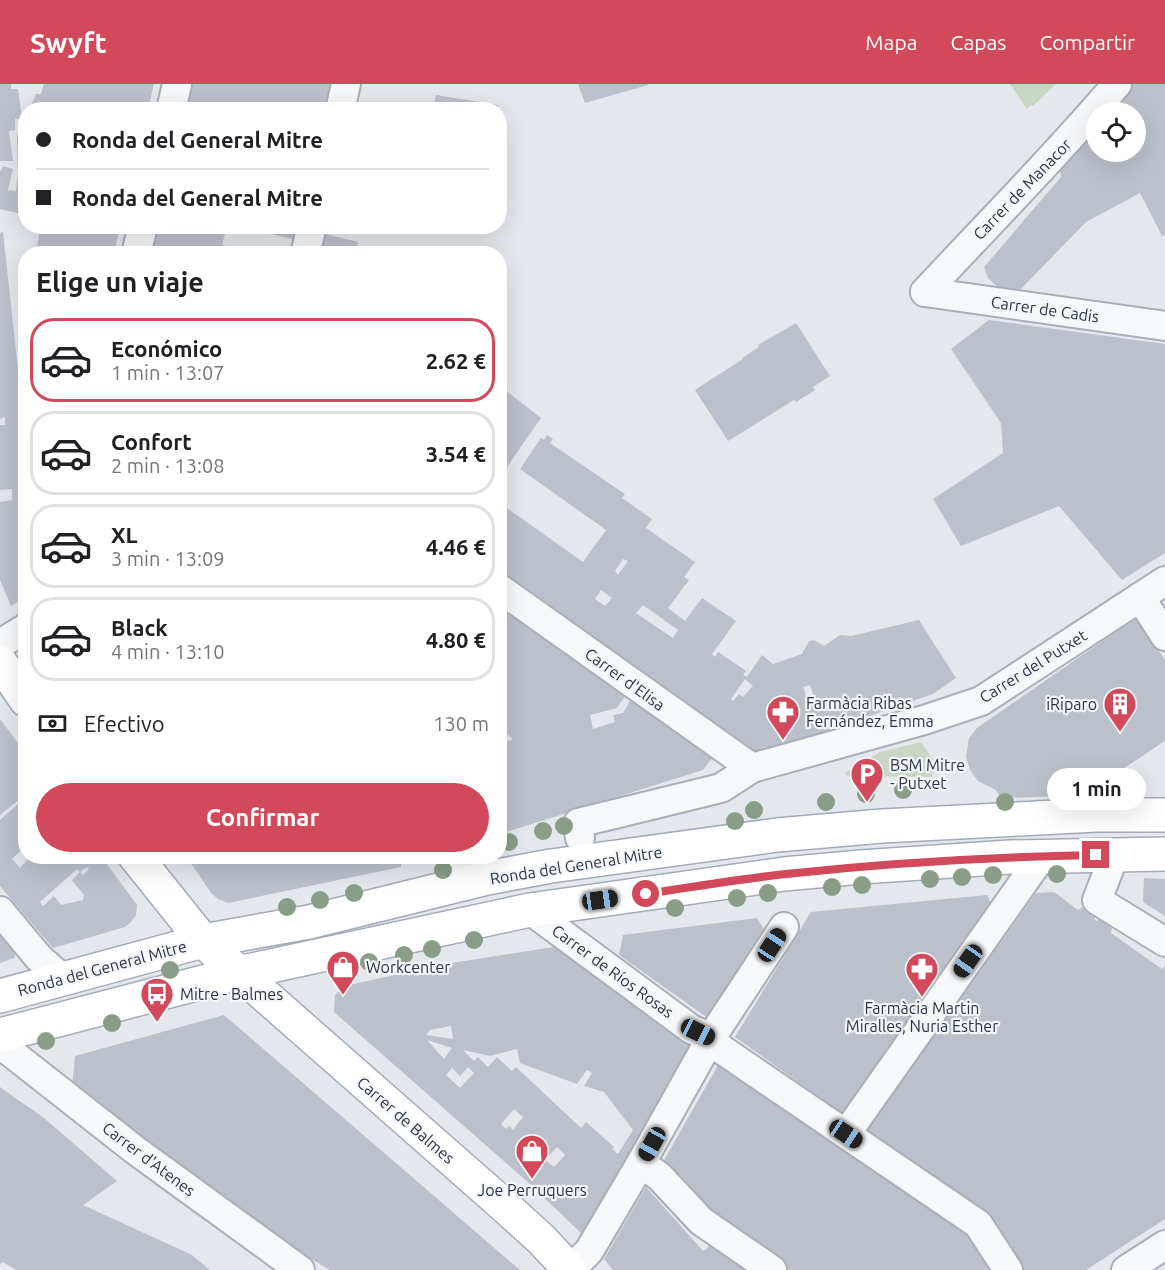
<!DOCTYPE html>
<html lang="es">
<meta charset="utf-8">
<style>
body{margin:0;font-family:Ubuntu,sans-serif;background:#f6f6f6;color:#202124;height:100vh;display:flex;flex-direction:column;font-size:22px;white-space:nowrap}
*{box-sizing:border-box;margin:0}
p{font-size:20px;color:#757577}
.icon{flex:none;width:33px;height:33px;fill:none;stroke:currentColor;stroke-width:2;stroke-linecap:round;stroke-linejoin:round}
.map{position:relative;flex:1;overflow:hidden}
.details{position:absolute;left:18px;top:162px;width:489px;height:618px;display:flex;flex-direction:column;background:#fff;border-radius:24px;box-shadow:0 6px 24px #0002}
.details>*{flex:none}
.hud{position:absolute;left:18px;top:18px;width:489px;height:132px;border-radius:24px;box-shadow:0 6px 24px #0002;display:grid;align-content:center;height:132px;padding:0 18px;background:#fff}
.controls{position:absolute;left:1086px;top:18px;display:grid;gap:12px}
.controls a{display:grid;place-items:center;width:60px;height:60px;border-radius:50%;background:#fff;box-shadow:0 6px 24px #0002;font-size:30px}
.end{position:absolute;width:27px;height:27px;margin:-14px;border:8px solid #d1495b;background:#fff;box-shadow:0 0 0 3px #fff}
.from{border-radius:50%}
.bubble{position:absolute;height:42px;border-radius:21px;background:#fff;box-shadow:0 6px 24px #0002;font-size:20px;font-weight:700;line-height:42px;text-align:center}
.car{position:absolute;width:18px;height:36px;margin:-18px -9px;border-radius:8px;box-shadow:0 0 4px 2px #0007;background:linear-gradient(#222 24%,#8ab4d8 0 40%,#222 0 76%,#8ab4d8 0 86%,#222 0)}
.hud b{display:flex;align-items:center;gap:21px;height:57px;font-size:22px}
.hud b+b{border-top:2px solid #e0e0e0}
.hud i{width:15px;height:15px;background:#202124}
ul{padding:0;list-style:none}
li{display:flex;align-items:center;gap:18px;height:84px;margin:0 12px 9px;padding:0 6px;border:3px solid #e0e0e0;border-radius:24px}
li div{flex:1}
li b{display:block;font-size:22px}
li em{font-style:normal;font-weight:700}
li.active{border-color:#d1495b}
li>.icon{width:54px;height:54px;stroke-width:1.5}
h2{padding:0 18px;font-size:27px;line-height:72px}
.pay{display:flex;align-items:center;gap:15px;height:66px;padding:0 18px;font-size:22px}
.pay p{margin-inline-start:auto}
.button{display:flex;gap:12px;margin-top:auto;padding:12px 18px}
.button a{flex:1;height:69px;border-radius:36px;background:#d1495b;color:#fff;font-size:24px;font-weight:700;line-height:69px;text-align:center}
header{display:flex;align-items:center;gap:36px;box-sizing:border-box;height:84px;padding:0 30px;background:#d1495b;color:#fff}
header strong{font-size:28px}
nav{display:flex;gap:33px;margin-inline-start:auto;font-size:21px}
.map>svg:first-child{display:block}
.green{fill:#c9d6c5}
.building{fill:#bbc0ca;fill-rule:evenodd}
.lines{fill:none;stroke-linecap:round;stroke-linejoin:round}
.minor-casing{stroke:#a9aeb7;stroke-width:32}
.major-casing{stroke:#a3abb8;stroke-width:36}
.minor{stroke:#f7f8fa;stroke-width:28}
.major{stroke:#fff;stroke-width:33}
.tree{fill:#899d89}
.route{stroke:#d1495b;stroke-width:8}
.labels{text-anchor:middle;stroke-width:4.5;stroke-linejoin:round;paint-order:stroke}
.street-label{font-size:16px;fill:#2b3445;stroke:#f4f6f9}
.poi-label{font-size:16px;fill:#2b3445;stroke:#f4f6f9;text-anchor:start}
</style>
<header>
<strong>Swyft</strong>
<nav><a>Mapa</a><a>Capas</a><a>Compartir</a></nav>
</header>
<div class="map">
<svg width="1165" height="1186" viewBox="0 0 1165 1186">
<rect width="100%" height="100%" fill="#e4e7ec"/>
<!-- green -->
<g class="green">
<polygon points="1010,0 1056,0 1033,22 1031,21 1027,25"/>
<polygon points="921,658 934,677 932,693 848,692 845,689 880,668"/>
</g>
<!-- building -->
<g class="building">
<polygon points="0,0 11,0 11,5 18,5 22,34 15,35 15,46 9,47 13,77 0,77"/>
<polygon points="44,0 154,0 148,26 29,26 36,10 41,10"/>
<polygon points="190,0 332,0 326,26 184,26"/>
<polygon points="578,0 648,0 648,1 585,19"/>
<polygon points="1127,0 1165,0 1165,151 1162,152 1140,109 1086,138 1021,205 1004,209 988,194 984,183 1061,93 1059,79 1096,34 1096,68 1136,68 1136,28 1102,28"/>
<polygon points="436,11 498,21 496,26 432,26"/>
<polygon points="26,33 26,131 0,125 0,88 3,82 13,85 8,106 16,107 18,90 17,52"/>
<polygon points="40,142 120,142 114,170 39,170 37,164"/>
<polygon points="157,142 227,142 222,161 255,170 151,170"/>
<polygon points="237,142 299,142 296,156"/>
<polygon points="3,148 23,332 26,333 26,513 11,522 0,496 0,418 12,416 12,405 0,406 0,341 5,341 5,333 0,335 0,149"/>
<polygon points="325,150 358,158 356,170 321,170"/>
<polygon points="989,236 1165,260 1165,469 1122,496 1059,422 961,462 933,415 1003,369 1001,339 951,265"/>
<polygon points="796,239 830,292 813,303 815,306 796,318 794,316 728,357 695,306 743,275 742,274 759,263 758,261"/>
<polygon points="500,302 541,334 500,393"/>
<path d="M547,351l6,4 -3,4 75,51 -3,4 30,21 -6,9 49,34 -11,15 5,3 -21,28 17,13 17,-23 34,23 -24,33 3,3 3,-5 28,19 -3,4 4,2 15,-22 11,9 29,-10 7,-13 5,-1 10,6 16,-11 11,1 68,-16 37,58 -23,16 -98,34 -67,22 -3,-3 -6,5 -9,-3 -3,-5 -3,2 -244,-174v-69l83,59 23,-32 -86,-61 21,-31 3,2zM623,475l5,2 -10,14 -3,-4zM601,506l11,8 -7,8 -10,-7zM643,521l35,25 -5,8 -37,-25zM745,595l8,7 -10,11 -4,-3 -6,7 -2,-2zM810,601l6,19 -4,2 -2,-5h-2l-5,-14z"/>
<polygon points="500,522 626,611 617,624 590,631 593,645 615,638 613,631 623,629 631,615 713,673 703,686 500,750 500,660 513,655 500,645"/>
<polygon points="1137,533 1165,576 1165,657 1084,711 1007,714 1007,711 999,711 996,706 978,697 970,686 966,673 969,654 977,644"/>
<polygon points="0,635 26,670 26,710 0,731"/>
<path d="M26,713v57l-4,-4 -10,9 8,9 9,-10 -1,-2h73l36,49 -1,10 -5,7 -6,5 -72,21 -53,-62v-66zM87,783l2,2 -6,6 -3,-3 -8,8 12,15 -1,5 -22,5 -7,-9 -11,10 -3,-4 37,-33 3,3z"/>
<polygon points="186,772 402,772 401,783 228,819 218,815 211,809"/>
<polygon points="1144,794 1165,795 1165,832 1143,818"/>
<polygon points="1054,808 1078,826 1082,823 1096,832 1094,835 1097,837 1099,835 1112,844 1111,849 1162,885 1165,882 1165,1135 1086,1186 1023,1186 988,1131 867,1046 1036,809"/>
<polygon points="987,811 993,823 845,1031 735,953 811,828"/>
<polygon points="0,831 22,857 14,874 0,879"/>
<polygon points="757,834 765,847 712,937 619,871 623,851"/>
<path d="M560,862l138,98 -115,191 -53,-51 -196,-172 1,-17 10,-9 94,-21zM451,942l2,13 -27,-4 4,-5zM427,956l25,8 -8,11zM517,965l3,14 57,21 10,-14 5,3 -8,13 20,6 29,38 -15,24 -6,-5 2,-2 -28,-25 -5,6 -65,-61 -4,4 -15,-14 -9,10 -10,-10 -4,4 -11,-11 27,6zM468,983l6,6 -14,15 -14,-13 6,-7 8,8zM514,1025l9,8 -10,13 -4,-4 -3,3 -5,-5zM557,1063l8,8 -11,12 -9,-7z"/>
<polygon points="224,931 520,1186 330,1186 278,1155 72,1004 75,972"/>
<polygon points="721,976 967,1150 990,1186 780,1186 659,1085"/>
<polygon points="0,1003 44,1034 117,1097 83,1121 192,1171 210,1186 16,1186 3,1178 0,1180"/>
<polygon points="646,1103 703,1167 713,1160 749,1186 613,1186 604,1175"/>
</g>
<g class="lines">
<!-- minor casing -->
<g class="minor-casing">
<g id="minor">
<polyline points="171,26 177,0"/>
<polyline points="340,26 346,0"/>
<polyline points="136,170 143,142"/>
<polyline points="305,170 312,142"/>
<path d="M925,208c64,-69 131,-136 192,-208"/>
<polyline points="925,208 1165,242"/>
<polyline points="500,505 752,684"/>
<polyline points="1140,513 1165,552"/>
<polyline points="0,560 26,544"/>
<polyline points="580,754 578,739 721,704 752,684 924,636 981,617 1165,497"/>
<polyline points="1115,770 1097,816 1165,858"/>
<polyline points="456,772 487,794"/>
<polyline points="530,826 691,945 711,954 721,965 978,1140 1008,1186"/>
<polyline points="0,827 39,874 63,895"/>
<polyline points="0,960 135,1066 300,1186"/>
<polyline points="846,1050 1042,772"/>
<polyline points="641,1079 660,1093 701,1137 772,1186"/>
<polyline points="570,1186 589,1167 641,1079 711,954 784,843"/>
<polyline points="1126,1186 1165,1161"/>
</g>
</g>
<!-- major casing -->
<g class="major-casing">
<g id="major">
<polyline points="0,578 26,616"/>
<polyline points="135,772 203,857 499,1117 541,1155 570,1186"/>
<polyline points="0,912 203,857 309,838 487,794 551,782 777,751 882,742 1096,731 1165,731"/>
<polyline points="0,951 238,889 530,826 784,790 861,783 1010,773 1165,770"/>
</g>
</g>
<!-- minor -->
<use href="#minor" class="minor"/>
<!-- major -->
<use href="#major" class="major"/>
</g>
<!-- trees -->
<g class="tree">
<circle cx="903" cy="706" r="9"/>
<circle cx="866" cy="710" r="9"/>
<circle cx="1124" cy="713" r="9"/>
<circle cx="826" cy="718" r="9"/>
<circle cx="1005" cy="718" r="9"/>
<circle cx="754" cy="726" r="9"/>
<circle cx="735" cy="737" r="9"/>
<circle cx="564" cy="742" r="9"/>
<circle cx="543" cy="747" r="9"/>
<circle cx="509" cy="758" r="9"/>
<circle cx="443" cy="786" r="9"/>
<circle cx="1057" cy="790" r="9"/>
<circle cx="993" cy="791" r="9"/>
<circle cx="962" cy="793" r="9"/>
<circle cx="930" cy="795" r="9"/>
<circle cx="862" cy="801" r="9"/>
<circle cx="832" cy="803" r="9"/>
<circle cx="354" cy="809" r="9"/>
<circle cx="768" cy="809" r="9"/>
<circle cx="737" cy="814" r="9"/>
<circle cx="320" cy="816" r="9"/>
<circle cx="287" cy="823" r="9"/>
<circle cx="675" cy="824" r="9"/>
<circle cx="474" cy="856" r="9"/>
<circle cx="432" cy="865" r="9"/>
<circle cx="404" cy="871" r="9"/>
<circle cx="369" cy="878" r="9"/>
<circle cx="170" cy="886" r="9"/>
<circle cx="341" cy="886" r="9"/>
<circle cx="112" cy="939" r="9"/>
<circle cx="46" cy="957" r="9"/>
</g>
<g class="lines">
<!-- route -->
<path class="route" d="M646,810c46,-7 93,-15 140,-20 103,-11 207,-17 310,-19"/>
</g>
<!-- icons -->
<defs>
<g id="building-pin" transform="scale(1.725)"><path d="M0 17L-7.5 6A9.5 9.5 0 1 1 7.5 6Z" fill="#d1495b" stroke="#f4f6f9"/><path d="M-4-6H4V6H1V3H-1V6H-4ZM-2.5-4.3h1.7v1.8h-1.7ZM.8-4.3h1.7v1.8H.8ZM-2.5-1h1.7V.8h-1.7ZM.8-1h1.7V.8H.8Z" fill="#fff"/></g>
<g id="pharmacy-pin" transform="scale(1.725)"><path d="M0 17L-7.5 6A9.5 9.5 0 1 1 7.5 6Z" fill="#d1495b" stroke="#f4f6f9"/><path d="M-2-6h4v4h4v4h-4v4h-4v-4h-4v-4h4Z" fill="#fff"/></g>
<g id="parking-pin" transform="scale(1.725)"><path d="M0 17L-7.5 6A9.5 9.5 0 1 1 7.5 6Z" fill="#d1495b" stroke="#f4f6f9"/><path d="M-3.5-5.5H1a3.5 3.5 0 0 1 0 7H-1V5.5H-3.5ZM-1-3.4V-.6H.8a1.4 1.4 0 0 0 0-2.8Z" fill="#fff"/></g>
<g id="shop-pin" transform="scale(1.725)"><path d="M0 17L-7.5 6A9.5 9.5 0 1 1 7.5 6Z" fill="#d1495b" stroke="#f4f6f9"/><path d="M-5-2.5h2.3a2.7 3.5 0 0 1 5.4 0H5L5.5 6h-11ZM-1.5-2.5h3a1.5 2.3 0 0 0-3 0Z" fill="#fff"/></g>
<g id="bus-pin" transform="scale(1.725)"><path d="M0 17L-7.5 6A9.5 9.5 0 1 1 7.5 6Z" fill="#d1495b" stroke="#f4f6f9"/><path d="M-5-6H5V4H4V6H2V4H-2V6H-4V4H-5ZM-3.5-4V0h7V-4ZM-3.5 1.2v1.5H-2V1.2ZM2 1.2v1.5H3.5V1.2Z" fill="#fff"/></g>
</defs>
<g fill-rule="evenodd">
<use href="#building-pin" x="1120" y="620"/>
<use href="#pharmacy-pin" x="783" y="628"/>
<use href="#parking-pin" x="867" y="690"/>
<use href="#shop-pin" x="343" y="883"/>
<use href="#pharmacy-pin" x="922" y="885"/>
<use href="#bus-pin" x="157" y="910"/>
<use href="#shop-pin" x="532" y="1067"/>
</g>
<g class="labels">
<!-- street labels -->
<g class="street-label">
<text transform="translate(1022 105) rotate(-46)" y="6">Carrer de Manacor</text>
<text transform="translate(1045 225) rotate(8)" y="6">Carrer de Cadis</text>
<text transform="translate(1033 582) rotate(-32)" y="6">Carrer del Putxet</text>
<text transform="translate(625 595) rotate(36)" y="6">Carrer d'Elisa</text>
<text transform="translate(576 781) rotate(-9)" y="6">Ronda del General Mitre</text>
<text transform="translate(102 884) rotate(-15)" y="6">Ronda del General Mitre</text>
<text transform="translate(613 887) rotate(36)" y="6">Carrer de Ríos Rosas</text>
<text transform="translate(406 1036) rotate(41)" y="6">Carrer de Balmes</text>
<text transform="translate(149 1075) rotate(37)" y="6">Carrer d'Atenes</text>
</g>
<!-- poi labels -->
<g class="poi-label">
<text x="806" y="625">Farmàcia Ribas<tspan x="806" dy="18">Fernández, Emma</tspan></text>
<text x="1097" y="626" text-anchor="end">iRiparo</text>
<text x="890" y="687">BSM Mitre<tspan x="890" dy="18">- Putxet</tspan></text>
<text x="366" y="889">Workcenter</text>
<text x="180" y="916">Mitre - Balmes</text>
<text x="922" y="930" text-anchor="middle">Farmàcia Martin<tspan x="922" dy="18">Miralles, Nuria Esther</tspan></text>
<text x="532" y="1112" text-anchor="middle">Joe Perruquers</text>
</g>
</g>
</svg>
<div class="controls">
<a><svg class="icon" aria-label="locate" viewBox="0 0 24 24"><circle cx="12" cy="12" r="6"/><path d="M12 2v4M12 18v4M2 12h4M18 12h4"/></svg></a>
</div>
<i class="end from" style="left:646px;top:810px"></i>
<i class="end" style="left:1096px;top:771px"></i>
<div class="bubble" style="left:1047px;top:684px;width:99px">1 min</div>
<i class="car" style="left:600px;top:816px;rotate:82deg"></i>
<i class="car" style="left:772px;top:861px;rotate:33deg"></i>
<i class="car" style="left:968px;top:877px;rotate:215deg"></i>
<i class="car" style="left:698px;top:948px;rotate:116deg"></i>
<i class="car" style="left:846px;top:1050px;rotate:124deg"></i>
<i class="car" style="left:652px;top:1060px;rotate:209deg"></i>
<div class="hud">
<b><i class="from"></i>Ronda del General Mitre</b>
<b><i></i>Ronda del General Mitre</b>
</div>
<section class="details">
<h2>Elige un viaje</h2>
<ul>
<li class="active"><svg class="icon" aria-label="car" viewBox="0 0 24 24"><path d="M5 17H2v-5l4-1 3-4h7l3 4 3 1v5h-3M9 17h6M6 11h13"/><circle cx="7" cy="17" r="2"/><circle cx="17" cy="17" r="2"/></svg><div><b>Económico</b><p>1 min · 13:07</p></div><em>2.62 €</em></li>
<li><svg class="icon" aria-label="car" viewBox="0 0 24 24"><path d="M5 17H2v-5l4-1 3-4h7l3 4 3 1v5h-3M9 17h6M6 11h13"/><circle cx="7" cy="17" r="2"/><circle cx="17" cy="17" r="2"/></svg><div><b>Confort</b><p>2 min · 13:08</p></div><em>3.54 €</em></li>
<li><svg class="icon" aria-label="car" viewBox="0 0 24 24"><path d="M5 17H2v-5l4-1 3-4h7l3 4 3 1v5h-3M9 17h6M6 11h13"/><circle cx="7" cy="17" r="2"/><circle cx="17" cy="17" r="2"/></svg><div><b>XL</b><p>3 min · 13:09</p></div><em>4.46 €</em></li>
<li><svg class="icon" aria-label="car" viewBox="0 0 24 24"><path d="M5 17H2v-5l4-1 3-4h7l3 4 3 1v5h-3M9 17h6M6 11h13"/><circle cx="7" cy="17" r="2"/><circle cx="17" cy="17" r="2"/></svg><div><b>Black</b><p>4 min · 13:10</p></div><em>4.80 €</em></li>
</ul>
<div class="pay"><svg class="icon" aria-label="cash" viewBox="0 0 24 24"><path d="M3 7h18v10H3z"/><circle cx="12" cy="12" r="2"/></svg>Efectivo<p>130 m</p></div>
<div class="button"><a>Confirmar</a></div>
</section>
</div>
